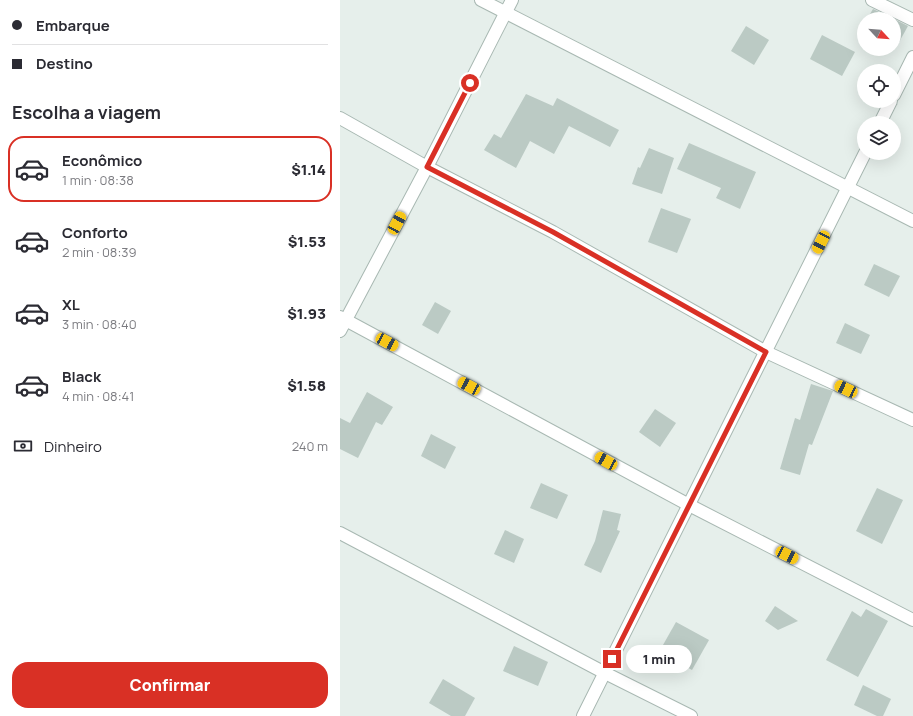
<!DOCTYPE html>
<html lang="pt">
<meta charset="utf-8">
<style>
body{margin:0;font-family:Manrope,sans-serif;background:#f7f7f7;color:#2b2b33;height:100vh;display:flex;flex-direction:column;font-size:15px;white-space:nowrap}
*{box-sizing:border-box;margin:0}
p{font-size:13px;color:#7c7c81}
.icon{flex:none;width:22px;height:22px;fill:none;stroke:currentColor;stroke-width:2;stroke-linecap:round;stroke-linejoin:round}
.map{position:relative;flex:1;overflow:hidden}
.side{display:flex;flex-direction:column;background:#fff;width:340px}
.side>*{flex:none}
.hud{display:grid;align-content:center;height:88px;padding:0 12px;background:#fff}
.needle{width:26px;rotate:116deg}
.tools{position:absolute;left:517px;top:12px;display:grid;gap:8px}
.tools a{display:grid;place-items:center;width:44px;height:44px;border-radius:50%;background:#fff;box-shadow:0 4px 16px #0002;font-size:20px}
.end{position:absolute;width:18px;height:18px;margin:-9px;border:5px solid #d93025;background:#fff;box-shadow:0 0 0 2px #fff}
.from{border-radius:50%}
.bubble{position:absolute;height:28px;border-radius:14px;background:#fff;box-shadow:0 4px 16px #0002;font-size:13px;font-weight:800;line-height:28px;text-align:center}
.car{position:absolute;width:12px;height:24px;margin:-12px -6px;border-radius:5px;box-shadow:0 0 3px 1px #0007;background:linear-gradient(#f5c518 24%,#345 0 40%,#f5c518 0 76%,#345 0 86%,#f5c518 0)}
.hud b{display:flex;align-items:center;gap:14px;height:38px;font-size:15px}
.hud b+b{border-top:1px solid #e1e1e2}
.hud i{width:10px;height:10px;background:#2b2b33}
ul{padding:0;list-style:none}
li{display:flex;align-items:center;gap:12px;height:66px;margin:0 8px 6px;padding:0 4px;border:2px solid transparent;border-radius:16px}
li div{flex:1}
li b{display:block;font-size:15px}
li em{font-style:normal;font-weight:800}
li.active{border-color:#d93025}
li>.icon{width:36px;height:36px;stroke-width:1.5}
h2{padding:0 12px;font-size:18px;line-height:48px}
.pay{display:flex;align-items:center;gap:10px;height:44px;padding:0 12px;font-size:15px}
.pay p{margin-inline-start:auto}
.cta{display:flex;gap:8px;margin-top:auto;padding:8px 12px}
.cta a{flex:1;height:46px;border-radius:16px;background:#d93025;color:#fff;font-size:16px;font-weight:800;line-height:46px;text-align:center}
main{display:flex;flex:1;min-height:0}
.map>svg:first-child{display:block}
.building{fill:#bbcac4}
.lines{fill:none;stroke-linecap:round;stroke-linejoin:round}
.minor-casing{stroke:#a8b8b2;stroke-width:14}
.minor{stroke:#fff;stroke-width:12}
.route{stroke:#d93025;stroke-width:5}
</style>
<main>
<section class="side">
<div class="hud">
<b><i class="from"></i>Embarque</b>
<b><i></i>Destino</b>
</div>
<h2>Escolha a viagem</h2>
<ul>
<li class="active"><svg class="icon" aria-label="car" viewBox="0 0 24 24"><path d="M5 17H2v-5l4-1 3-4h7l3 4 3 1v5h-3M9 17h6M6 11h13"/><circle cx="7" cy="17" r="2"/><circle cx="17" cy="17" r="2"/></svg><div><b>Econômico</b><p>1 min · 08:38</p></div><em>$1.14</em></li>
<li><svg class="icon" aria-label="car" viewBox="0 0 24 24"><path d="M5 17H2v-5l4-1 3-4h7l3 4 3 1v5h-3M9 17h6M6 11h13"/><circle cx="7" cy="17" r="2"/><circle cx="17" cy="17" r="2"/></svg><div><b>Conforto</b><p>2 min · 08:39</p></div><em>$1.53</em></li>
<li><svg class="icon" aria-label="car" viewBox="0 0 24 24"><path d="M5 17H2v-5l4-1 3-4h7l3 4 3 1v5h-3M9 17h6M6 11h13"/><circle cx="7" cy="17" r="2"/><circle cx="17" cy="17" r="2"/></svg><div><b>XL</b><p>3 min · 08:40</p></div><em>$1.93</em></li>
<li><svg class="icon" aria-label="car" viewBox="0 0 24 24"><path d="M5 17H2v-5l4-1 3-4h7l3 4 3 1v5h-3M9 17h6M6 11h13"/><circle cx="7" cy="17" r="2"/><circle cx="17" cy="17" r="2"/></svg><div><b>Black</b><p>4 min · 08:41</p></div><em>$1.58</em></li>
</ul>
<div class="pay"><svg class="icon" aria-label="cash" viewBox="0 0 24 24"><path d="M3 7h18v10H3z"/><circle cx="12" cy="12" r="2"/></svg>Dinheiro<p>240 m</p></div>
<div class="cta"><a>Confirmar</a></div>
</section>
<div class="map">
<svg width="573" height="716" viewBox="0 0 573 716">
<rect width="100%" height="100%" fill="#e6efeb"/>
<!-- building -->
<g class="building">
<polygon points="533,9 554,19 527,19"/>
<polygon points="554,19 568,26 558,44 554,42"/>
<polygon points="406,26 429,40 414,65 391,51"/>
<polygon points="482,35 515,52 502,76 470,59"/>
<polygon points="186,94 213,106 217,98 279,130 270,147 229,126 214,154 190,141 176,168 144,150 154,134 161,138"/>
<polygon points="349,143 416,172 400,209 376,198 381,188 337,169"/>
<polygon points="309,148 334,158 322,194 292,184 298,167 300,168"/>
<polygon points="321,208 351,219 337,253 308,242"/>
<polygon points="534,264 560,276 549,297 524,285"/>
<polygon points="95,302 111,311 98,334 82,325"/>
<polygon points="505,323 530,335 521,354 496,343"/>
<polygon points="471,384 493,391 472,445 469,444 460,475 440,469 455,418 460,420"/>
<polygon points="27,392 53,407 42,425 36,422 18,458 0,449 0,418 10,423"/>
<polygon points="315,409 336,423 320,447 299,432"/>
<polygon points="91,434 116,447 105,469 81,456"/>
<polygon points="201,483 228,495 217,519 190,508"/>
<polygon points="537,488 563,500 542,544 516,531"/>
<polygon points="263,510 281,514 277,530 280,531 261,573 244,565 255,541"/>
<polygon points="165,530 184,539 174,563 154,554"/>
<polygon points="435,606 458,621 438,630 425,621"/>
<polygon points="526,609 548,621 518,677 486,660 512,611 521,617"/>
<polygon points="336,622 369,640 352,670 319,652"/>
<polygon points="174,646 208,662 198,686 163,671"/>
<polygon points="103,679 135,698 125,716 111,716 89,703"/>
<polygon points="523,685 551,699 543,716 537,716 514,705"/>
</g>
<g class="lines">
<!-- minor casing -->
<g class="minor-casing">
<g id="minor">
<polyline points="141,0 573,221"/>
<polyline points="532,0 573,20"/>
<polyline points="554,95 573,57"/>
<polyline points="0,118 87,167 213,232 426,352 573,420"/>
<polyline points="540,123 551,101"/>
<polyline points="0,317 349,505 573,620"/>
<polyline points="0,331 87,167 172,0"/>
<polyline points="0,533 265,673 351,716"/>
<polyline points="243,716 525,153"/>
</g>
</g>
<!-- minor -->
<use href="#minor" class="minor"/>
</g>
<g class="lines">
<!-- route -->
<polyline class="route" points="130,83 87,167 213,232 426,352 272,659"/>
</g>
</svg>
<div class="tools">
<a><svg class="needle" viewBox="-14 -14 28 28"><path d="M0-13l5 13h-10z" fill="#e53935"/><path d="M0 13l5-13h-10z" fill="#7c7c81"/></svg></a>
<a><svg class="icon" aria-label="locate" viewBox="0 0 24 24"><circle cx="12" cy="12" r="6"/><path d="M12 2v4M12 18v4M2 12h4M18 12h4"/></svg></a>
<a><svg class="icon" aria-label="layers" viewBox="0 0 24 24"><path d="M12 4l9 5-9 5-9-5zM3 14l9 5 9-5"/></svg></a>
</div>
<i class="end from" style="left:130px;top:83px"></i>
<i class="end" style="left:272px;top:659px"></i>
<div class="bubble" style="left:286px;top:645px;width:66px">1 min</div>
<i class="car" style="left:57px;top:223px;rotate:28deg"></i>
<i class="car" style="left:481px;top:242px;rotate:207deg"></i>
<i class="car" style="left:47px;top:342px;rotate:118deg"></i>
<i class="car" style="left:129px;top:386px;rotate:298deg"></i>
<i class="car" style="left:506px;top:389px;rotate:295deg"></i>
<i class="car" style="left:266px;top:461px;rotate:299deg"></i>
<i class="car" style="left:447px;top:555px;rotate:117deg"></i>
</div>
</main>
